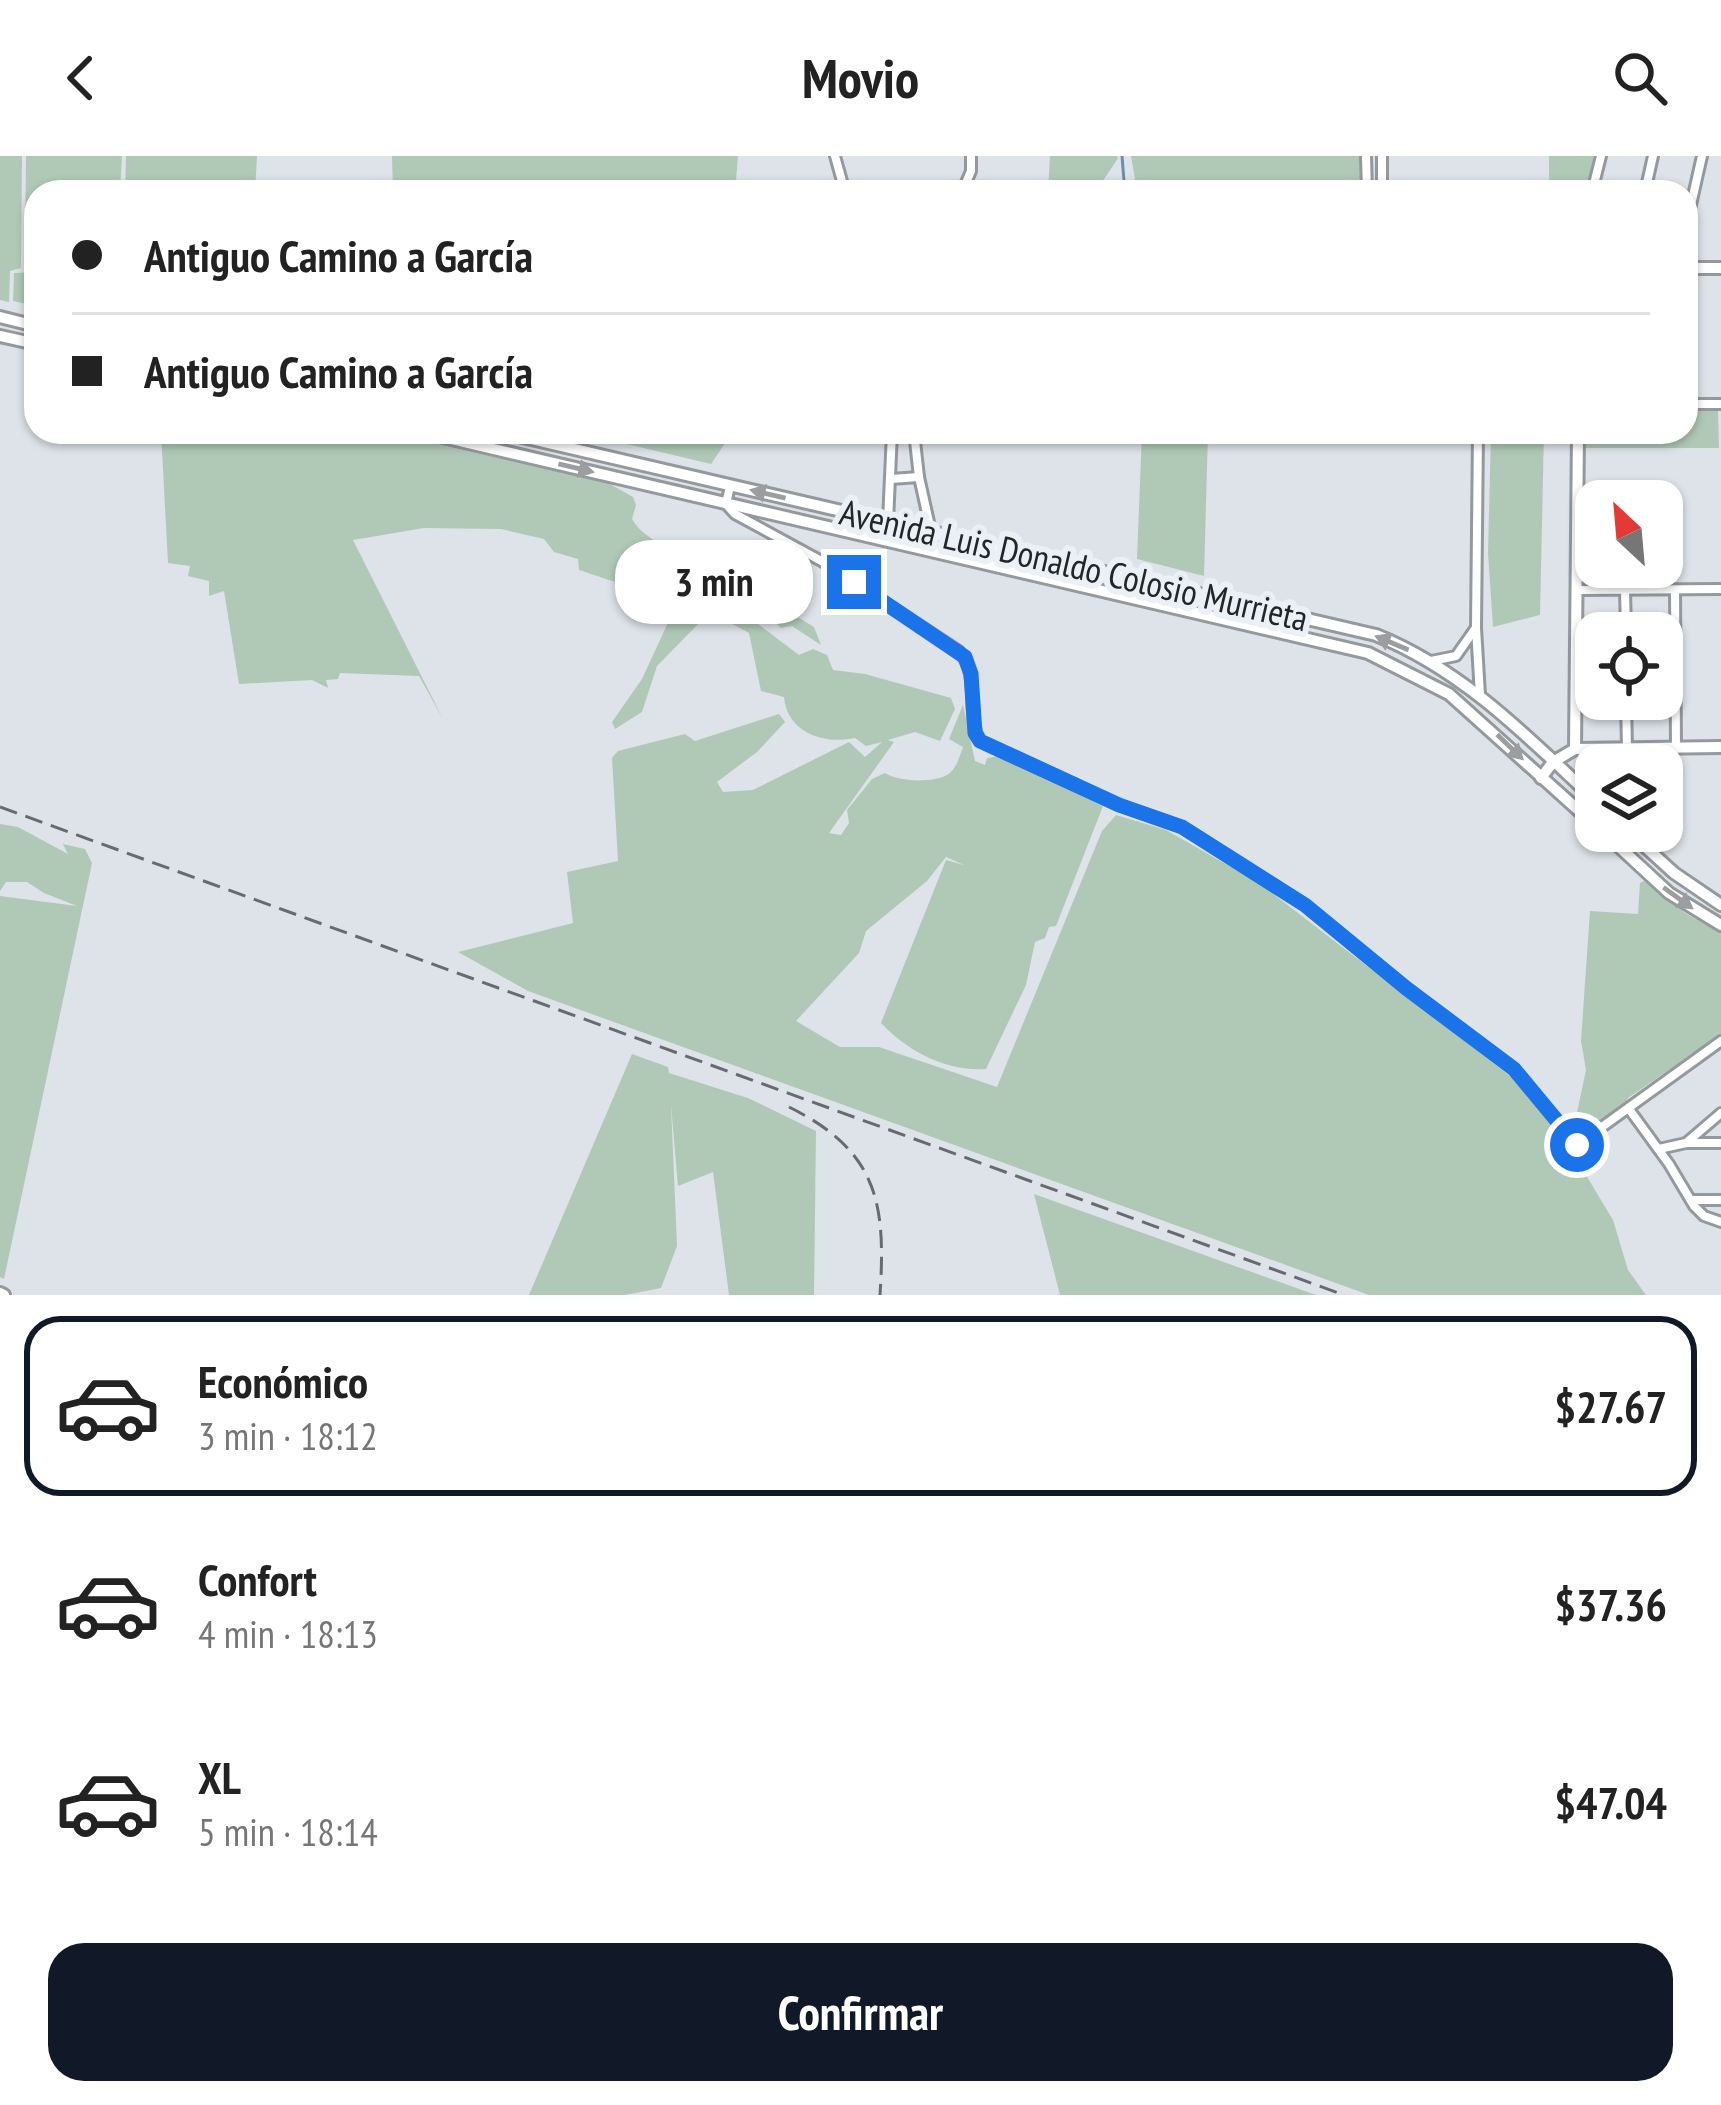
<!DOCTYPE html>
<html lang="es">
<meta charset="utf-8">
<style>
body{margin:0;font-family:"PT Sans Narrow",sans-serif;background:#f2f2f2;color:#222;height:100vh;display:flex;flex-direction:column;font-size:45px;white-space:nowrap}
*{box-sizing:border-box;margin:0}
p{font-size:39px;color:#767676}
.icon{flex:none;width:66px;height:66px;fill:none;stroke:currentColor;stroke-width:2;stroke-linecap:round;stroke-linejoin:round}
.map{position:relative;height:1139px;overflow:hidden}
.sheet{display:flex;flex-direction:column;background:#fff;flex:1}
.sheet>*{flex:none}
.hud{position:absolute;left:24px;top:24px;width:1674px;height:264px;border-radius:36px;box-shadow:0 3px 9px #0004;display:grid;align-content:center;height:264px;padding:0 48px;background:#fff}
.needle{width:78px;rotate:334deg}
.fabs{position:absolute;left:1575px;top:324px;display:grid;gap:24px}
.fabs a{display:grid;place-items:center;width:108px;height:108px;border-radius:24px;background:#fff;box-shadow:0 3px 9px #0004;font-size:60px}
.end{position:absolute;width:54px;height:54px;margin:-27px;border:15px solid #1a73e8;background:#fff;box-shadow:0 0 0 6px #fff}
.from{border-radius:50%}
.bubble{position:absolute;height:84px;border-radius:36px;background:#fff;box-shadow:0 3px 9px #0004;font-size:39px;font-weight:700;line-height:84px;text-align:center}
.hud b{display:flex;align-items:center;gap:42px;height:114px;font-size:45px}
.hud b+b{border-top:3px solid #e0e0e0}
.hud i{width:30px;height:30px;background:#222}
ul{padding:21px 0 0;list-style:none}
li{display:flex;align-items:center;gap:36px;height:180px;margin:0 24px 18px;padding:0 24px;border:6px solid transparent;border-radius:36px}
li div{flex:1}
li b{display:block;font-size:45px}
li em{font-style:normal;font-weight:700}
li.on{border-color:#111827}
li>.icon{width:108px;height:108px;stroke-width:1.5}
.cta{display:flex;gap:24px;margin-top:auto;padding:24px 48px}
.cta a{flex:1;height:138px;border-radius:36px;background:#111827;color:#fff;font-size:48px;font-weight:700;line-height:138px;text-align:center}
header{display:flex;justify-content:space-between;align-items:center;height:156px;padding:0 48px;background:#fff;font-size:54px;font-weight:700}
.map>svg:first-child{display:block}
.green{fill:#b0c9b7}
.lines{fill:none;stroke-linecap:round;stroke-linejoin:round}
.stream{stroke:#6e8fa9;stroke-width:3}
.street-casing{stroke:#94999e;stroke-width:14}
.secondary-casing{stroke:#94999e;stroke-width:16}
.street{stroke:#fff;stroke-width:8}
.secondary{stroke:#fff;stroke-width:10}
.rail{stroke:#676b6e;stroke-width:3;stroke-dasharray:18 9;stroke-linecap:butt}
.oneway{fill:#9c9d9e}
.route{stroke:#1a73e8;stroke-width:15}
.labels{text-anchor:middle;stroke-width:12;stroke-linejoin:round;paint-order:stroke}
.street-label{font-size:36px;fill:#232527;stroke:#eaf0f5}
</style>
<header><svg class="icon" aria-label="back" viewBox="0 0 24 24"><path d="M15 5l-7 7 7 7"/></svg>Movio<svg class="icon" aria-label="search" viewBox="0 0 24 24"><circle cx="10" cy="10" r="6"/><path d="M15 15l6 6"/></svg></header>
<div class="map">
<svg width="1721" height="1139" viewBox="0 0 1721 1139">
<rect width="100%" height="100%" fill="#dde3e8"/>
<!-- green -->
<g class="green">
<polygon points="0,0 22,0 21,112 10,115 9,146 0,144"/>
<polygon points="26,0 122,0 120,36 36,36 36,92 25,92"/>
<polygon points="126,0 257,0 255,36 125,36"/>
<polygon points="392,0 738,0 735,36 393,36"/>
<polygon points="1050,0 1117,0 1118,2 1099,31 1077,36 1048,36"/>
<polygon points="1131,0 1362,0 1362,36 1120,36 1135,23"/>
<polygon points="1549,0 1596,0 1588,36 1549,36"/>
<polygon points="36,116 36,150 13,145 14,117"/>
<polygon points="1686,252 1718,253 1719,292 1582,292 1582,276 1686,276"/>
<path d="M161,276h223l224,51 25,14 3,8 -4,14c24,39 83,35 124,45l4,30 54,33 7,18 -29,-19 -11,2 -26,-23 -39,-22 -6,12 23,10 66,50 14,-6 14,6 6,15 32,4 86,24 4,11 -15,32 -25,-9 -27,8 6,2 -65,91 12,2 8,-12 -2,-13 25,-31 13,-6c14,9 47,10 62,2 10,-6 12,-18 16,-28l-14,-8 14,-34 12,56 10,4 2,-7 12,-2 104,50 -47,120 -7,1 -4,11 -10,4 -9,43 -40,84c-39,3 -79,-18 -105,-46l65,-163 18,5 -18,-8 -19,24 -61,50 -7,22 -63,68 44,26h39l118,40 105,-256 14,-16 50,15 93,53 264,203 46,61 44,73 15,50 18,25h-277l-841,-304 -70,-39 115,-29 -6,-51 51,-11 -6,-103 6,-7 67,-17 10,7 84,-27 6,8 -28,30 -40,30 6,10 30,-2 96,-48 16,15 17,-15 -16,4 -11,-8c-32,7 -68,-6 -71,-41l-23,-6 -12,-58 -39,-21 -53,54 -15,46 -27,17 -3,-7 30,-43 35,-76 -4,-9 -10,4 -84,-28 -1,-11 -24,-7 -10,-13 -43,-10 -77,-1 -71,12 90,179 -24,-43 -79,-3 -2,6 -12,1 2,8 -16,-8 -73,4 -15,-93 -15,5v-15l-21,-5 2,-10 -22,-3z"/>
<polygon points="576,276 729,276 730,280 711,308"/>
<polygon points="1142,276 1208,276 1204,420 1137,403"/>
<polygon points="1491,276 1544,276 1540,459 1493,471 1488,397"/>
<polygon points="0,668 18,671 68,698 63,688 85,693 92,707 4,1123 0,1121 0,740 77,750 44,737 27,726 6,726 0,735"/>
<polygon points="1644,725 1685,757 1721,777 1721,878 1628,942 1623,952 1577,976 1576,961 1586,914 1581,885 1590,755 1638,758 1640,727"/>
<polygon points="632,898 668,911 669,917 748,942 816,975 814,1139 729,1139 713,1016 678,1030 671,949 677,1090 661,1132 625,1139 529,1139"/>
<polygon points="1034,1038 1316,1139 1060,1139"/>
</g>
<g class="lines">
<!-- stream -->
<polyline class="stream" points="1111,36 1124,25 1122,0"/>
<!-- street casing -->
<g class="street-casing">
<g id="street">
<polyline points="835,0 845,36"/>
<polyline points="1366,0 1367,36"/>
<polyline points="1382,0 1382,36"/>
<polyline points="962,36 971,15 971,0"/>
<polyline points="1592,36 1601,0"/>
<polyline points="1645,36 1653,0"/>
<polyline points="1686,71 1702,0"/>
<polyline points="1686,248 1721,248"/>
<polyline points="914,276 919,321 931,375"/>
<polyline points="1478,276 1476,472 1480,539"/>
<polyline points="891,323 919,321"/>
<path d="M730,330l-4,18 9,10 90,49 134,88c22,25 6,62 21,90l139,64 63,22 123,78 101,83 108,81 63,76 144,-104"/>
<polyline points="888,366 892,276"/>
<polyline points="1578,434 1721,433"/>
<polyline points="1625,434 1626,477"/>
<polyline points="1675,434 1676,593"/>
<polyline points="1431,505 1456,500 1475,473"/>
<polyline points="1626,543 1627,593"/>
<polyline points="1629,953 1669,1008 1694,1050 1704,1060 1721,1066"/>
<polyline points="1686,987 1721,957"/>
<polyline points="1659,993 1686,987 1721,987"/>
<polyline points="1691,1044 1721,1044"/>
</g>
</g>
<!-- secondary casing -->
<g class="secondary-casing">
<g id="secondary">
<polyline points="1686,112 1721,112"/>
<polyline points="0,161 36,170"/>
<polyline points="0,180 36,188"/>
<polyline points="421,276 1368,497 1449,538 1596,670"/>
<path d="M501,276l875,203c87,35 153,103 220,166"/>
<polyline points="1575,593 1578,276"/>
<polyline points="1541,622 1553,606 1575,593 1721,591"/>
<polyline points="1602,675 1669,737 1721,769"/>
<polyline points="1628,675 1674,717 1721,749"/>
<polyline points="0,1137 4,1139"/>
</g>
</g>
<!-- street -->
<use href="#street" class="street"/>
<!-- secondary -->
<use href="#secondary" class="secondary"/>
<!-- rail -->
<g class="rail">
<polyline points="0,651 1344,1139"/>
<path d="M789,951c89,44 97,96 91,188"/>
</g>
</g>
<!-- one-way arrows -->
<defs><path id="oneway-solid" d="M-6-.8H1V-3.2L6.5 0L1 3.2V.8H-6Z" transform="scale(3)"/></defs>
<g class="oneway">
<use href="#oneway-solid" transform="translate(576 312) rotate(13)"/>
<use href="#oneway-solid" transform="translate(768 338) rotate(-167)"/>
<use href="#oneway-solid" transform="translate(1392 487) rotate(-157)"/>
<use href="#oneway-solid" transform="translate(1510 591) rotate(44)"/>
<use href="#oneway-solid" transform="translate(1678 742) rotate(36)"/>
</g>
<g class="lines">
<!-- route -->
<polyline class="route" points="854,426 965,501 971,518 975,577 980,585 1119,649 1182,671 1305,749 1406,832 1514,913 1577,989"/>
</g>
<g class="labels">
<!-- street labels -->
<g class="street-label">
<text transform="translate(1074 409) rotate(13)" y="13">Avenida Luis Donaldo Colosio Murrieta</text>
</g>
</g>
</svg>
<div class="fabs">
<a><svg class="needle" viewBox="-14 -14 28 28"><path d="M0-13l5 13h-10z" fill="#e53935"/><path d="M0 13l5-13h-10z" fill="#767676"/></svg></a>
<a><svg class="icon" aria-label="locate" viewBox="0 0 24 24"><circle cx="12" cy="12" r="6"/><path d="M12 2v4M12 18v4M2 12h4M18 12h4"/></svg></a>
<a><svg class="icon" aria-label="layers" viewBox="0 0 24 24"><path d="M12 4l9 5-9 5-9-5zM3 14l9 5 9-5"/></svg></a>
</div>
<i class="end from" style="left:1577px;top:989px"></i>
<i class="end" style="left:854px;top:426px"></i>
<div class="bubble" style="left:615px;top:384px;width:198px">3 min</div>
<div class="hud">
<b><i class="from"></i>Antiguo Camino a García</b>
<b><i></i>Antiguo Camino a García</b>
</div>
</div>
<section class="sheet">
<ul>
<li class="on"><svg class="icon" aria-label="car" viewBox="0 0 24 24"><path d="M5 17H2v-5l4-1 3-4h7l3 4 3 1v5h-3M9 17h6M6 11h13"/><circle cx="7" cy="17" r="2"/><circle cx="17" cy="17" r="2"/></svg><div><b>Económico</b><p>3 min · 18:12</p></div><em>$27.67</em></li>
<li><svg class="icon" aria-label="car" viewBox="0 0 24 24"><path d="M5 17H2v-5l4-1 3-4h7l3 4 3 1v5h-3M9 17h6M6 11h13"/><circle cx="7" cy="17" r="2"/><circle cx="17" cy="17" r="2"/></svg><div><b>Confort</b><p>4 min · 18:13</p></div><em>$37.36</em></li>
<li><svg class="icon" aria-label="car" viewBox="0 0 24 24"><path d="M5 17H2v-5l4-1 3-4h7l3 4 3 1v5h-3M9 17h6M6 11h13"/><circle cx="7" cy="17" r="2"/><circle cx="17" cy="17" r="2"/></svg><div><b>XL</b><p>5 min · 18:14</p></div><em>$47.04</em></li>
</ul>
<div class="cta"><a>Confirmar</a></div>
</section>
